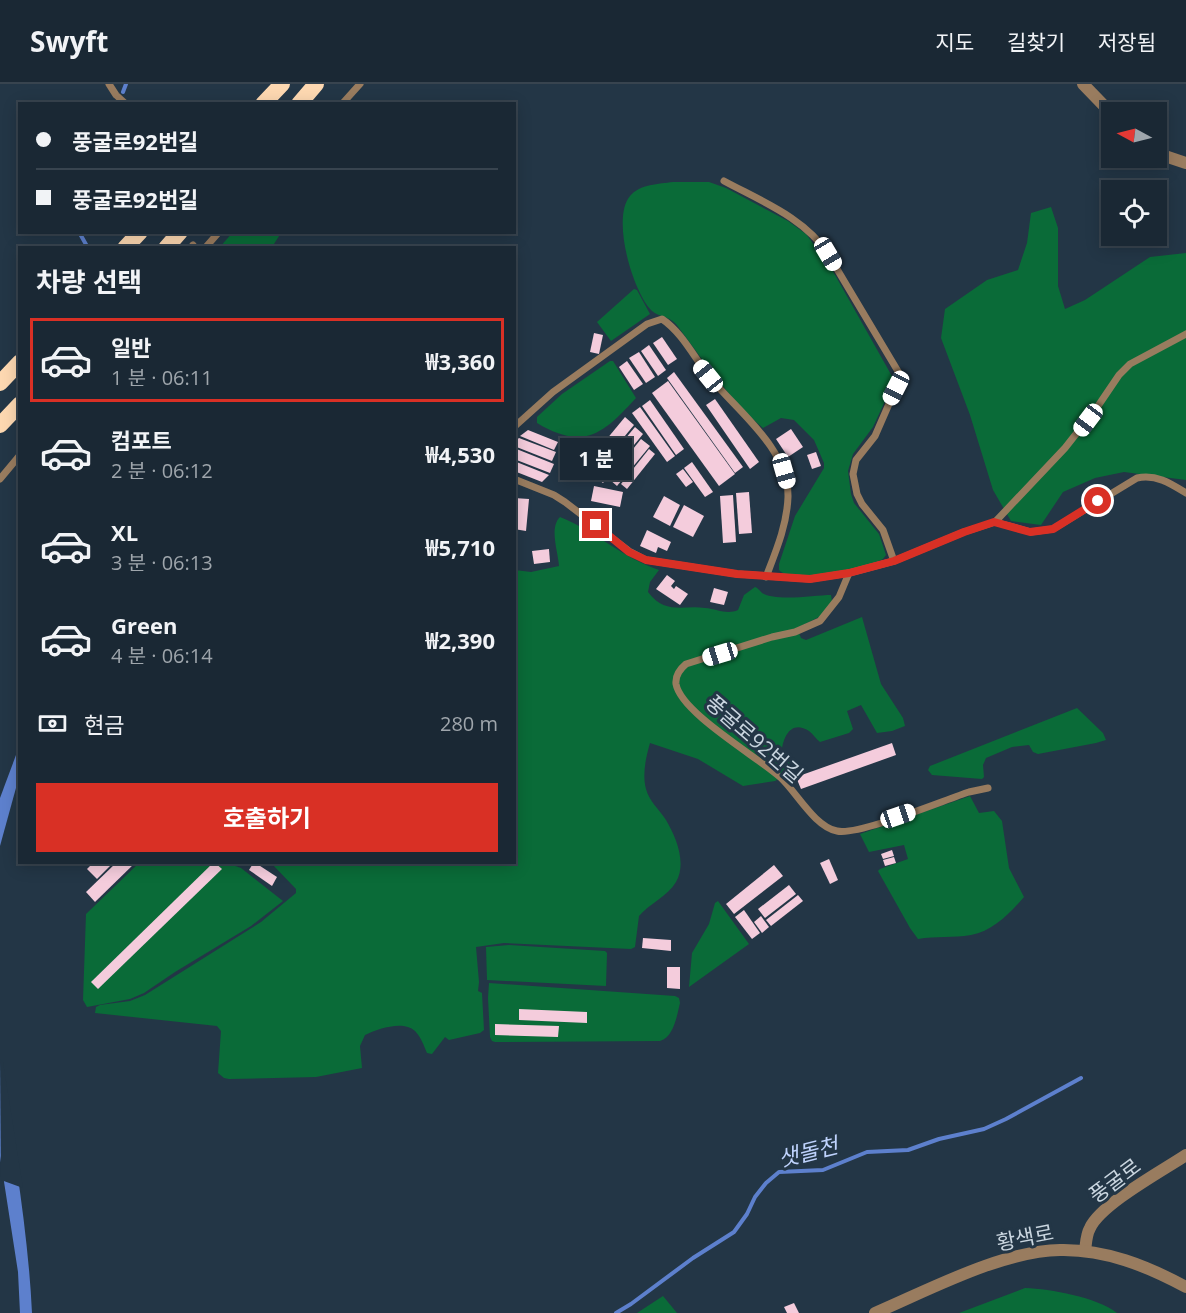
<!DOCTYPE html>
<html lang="ko">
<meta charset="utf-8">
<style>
body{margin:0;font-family:"Open Sans","Noto Sans KR",sans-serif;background:#23303c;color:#f1f3f6;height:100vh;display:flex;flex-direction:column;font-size:22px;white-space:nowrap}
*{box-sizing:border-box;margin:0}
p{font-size:20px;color:#9fa6ac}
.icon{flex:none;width:33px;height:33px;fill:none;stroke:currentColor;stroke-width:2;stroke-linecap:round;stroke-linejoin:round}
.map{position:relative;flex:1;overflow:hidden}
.panel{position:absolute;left:18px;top:162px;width:498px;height:618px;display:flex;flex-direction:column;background:#1a2834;border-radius:0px;box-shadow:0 3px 15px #0003,0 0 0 2px #38444f}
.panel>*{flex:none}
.guide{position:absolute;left:18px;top:18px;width:498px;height:132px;border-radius:0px;box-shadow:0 3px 15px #0003,0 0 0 2px #38444f;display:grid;align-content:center;height:132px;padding:0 18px;background:#1a2834}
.needle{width:39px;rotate:277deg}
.buttons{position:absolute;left:1101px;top:18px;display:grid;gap:12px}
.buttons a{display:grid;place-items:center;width:66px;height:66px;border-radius:0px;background:#1a2834;box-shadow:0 3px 15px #0003,0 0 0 2px #38444f;font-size:30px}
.end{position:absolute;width:27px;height:27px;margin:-14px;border:8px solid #d93025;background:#fff;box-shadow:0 0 0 3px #fff}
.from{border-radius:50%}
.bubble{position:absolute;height:42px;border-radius:0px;background:#1a2834;box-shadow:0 3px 15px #0003,0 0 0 2px #38444f;font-size:20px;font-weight:700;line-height:42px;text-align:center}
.car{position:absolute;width:18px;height:36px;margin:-18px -9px;border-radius:8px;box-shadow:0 0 4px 2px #0007;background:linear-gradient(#fff 24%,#345 0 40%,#fff 0 76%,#345 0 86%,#fff 0)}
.guide b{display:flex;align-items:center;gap:21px;height:57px;font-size:22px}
.guide b+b{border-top:2px solid #38444f}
.guide i{width:15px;height:15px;background:#f1f3f6}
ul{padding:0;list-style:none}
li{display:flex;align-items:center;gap:18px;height:84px;margin:0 12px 9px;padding:0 6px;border:3px solid transparent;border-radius:0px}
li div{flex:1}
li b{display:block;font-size:22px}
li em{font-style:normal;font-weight:700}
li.on{border-color:#d93025}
li>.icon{width:54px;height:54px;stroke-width:1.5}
h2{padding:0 18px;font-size:27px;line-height:72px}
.pay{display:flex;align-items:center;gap:15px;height:66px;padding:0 18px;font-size:22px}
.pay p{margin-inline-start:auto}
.primary-button{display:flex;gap:12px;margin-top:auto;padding:12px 18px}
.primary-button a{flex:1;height:69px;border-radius:0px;background:#d93025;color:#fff;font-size:24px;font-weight:700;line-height:69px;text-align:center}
header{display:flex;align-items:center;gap:36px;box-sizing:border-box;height:84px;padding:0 30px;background:#1a2834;border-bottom:2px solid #38444f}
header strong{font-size:28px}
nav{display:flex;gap:33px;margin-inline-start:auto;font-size:21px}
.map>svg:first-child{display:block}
.green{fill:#0a6b38}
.water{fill:#5d80cd}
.pier{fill:#233646}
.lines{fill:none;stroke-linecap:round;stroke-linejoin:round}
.stream{stroke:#5d80cd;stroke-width:4}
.building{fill:#f4ccdc}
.service{stroke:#997c5f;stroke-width:7}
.minor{stroke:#997c5f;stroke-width:12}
.tertiary{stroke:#997c5f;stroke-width:12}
.trunk{stroke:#fdd8b1;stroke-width:16}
.route{stroke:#d93025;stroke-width:8}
.labels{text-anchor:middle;stroke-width:6;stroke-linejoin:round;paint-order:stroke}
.street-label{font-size:21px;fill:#c9d5df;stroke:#233646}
.water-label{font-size:22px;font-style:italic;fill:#bfd3fd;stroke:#233646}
</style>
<header>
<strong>Swyft</strong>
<nav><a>지도</a><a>길찾기</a><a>저장됨</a></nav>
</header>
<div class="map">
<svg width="1186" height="1229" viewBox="0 0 1186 1229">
<rect width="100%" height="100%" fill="#233646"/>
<!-- green -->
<g class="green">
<path d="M673,98h36l17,6 62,33 18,13 24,32 63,112v6l-20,43 -20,27 -5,17 3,23 3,9 25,31 7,21 -3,4c-17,8 -91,26 -104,11v-6l16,-48 29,-48v-5l-10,-23 -20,-20 -13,-2 -18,10c-34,-29 -60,-68 -87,-104 -7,-8 -17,-7 -24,-13 -19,-18 -41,-93 -22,-115 10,-12 29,-12 43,-14z"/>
<polygon points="1051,123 1058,144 1058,202 1065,225 1085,216 1150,173 1186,169 1186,396 1124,388 1095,394 1063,408 1041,441 1011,437 993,406 970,331 941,254 945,225 987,196 1018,186 1027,159 1031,129"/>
<polygon points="233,148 281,148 281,149 272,163 220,163"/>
<polygon points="634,205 637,206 650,230 611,257 597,238"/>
<path d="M610,277h3l23,37c-33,36 -52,53 -99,25v-6l25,-23z"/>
<path d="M560,433c35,14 63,41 99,53l-9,12 -2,10c17,23 35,13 57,16 12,1 22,7 33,2l6,-15 11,-8c3,1 5,4 7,6 15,9 53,2 69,2l1,6 -11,15 -24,12 4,10 5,2 56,-23 19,67 22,34 2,8 -13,5 -15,2 -16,-28 -14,6 6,18 -4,4 -29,9c-4,-3 -7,-8 -11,-11 -17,-11 -25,4 -27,18l11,12 -1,10 -17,10 -32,5 -45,-27 -48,-16c-4,14 -8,31 -4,46 3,12 13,20 20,31 10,17 21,43 10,62 -8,14 -27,22 -37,34l-4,31 -4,2 -127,-6 -28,4 3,35 -1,9 4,2 2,37 -4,3 -31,7 -4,-3 -13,17 -5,-1c-3,-7 -6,-16 -12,-22 -12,-11 -37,-2 -50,4l-5,11 2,22 -46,9 -87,2 -5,-1 -6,-5 3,-42 -4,-5 -122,-13 1,-6 4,-2 30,-4 15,-6 116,-73 35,-29v-4l-25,-26 243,-1 1,-292 16,2 28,-6c-1,-15 -10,-38 1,-49z"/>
<polygon points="1077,624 1103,649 1106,656 1096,659 1038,670 1033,668 1029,661 1012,663 986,674 983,681 984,693 982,695 932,691 928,686 930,682"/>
<path d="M970,712l9,17 15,-2 8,10 7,47 15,29c-14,16 -31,34 -53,38 -18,3 -35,1 -53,4l-8,-11 -32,-57 2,-2 28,-10 -4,-14 -35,7 -9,-18z"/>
<polygon points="224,778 241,784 283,817 251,842 175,888 144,909 130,915 87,923 83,916 86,830 139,779"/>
<polygon points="718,817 749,860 689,903 692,869 709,840 715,819"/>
<polygon points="509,861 605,867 607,869 606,902 487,896 486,863"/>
<path d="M489,899l186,13 4,2 1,5c-3,12 -6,34 -20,38l-165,1 -3,-1 -2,-4 -2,-39z"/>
<path d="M1025,1204c26,1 71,9 92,25h-158z"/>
<polygon points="663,1212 677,1229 637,1229"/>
</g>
<!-- water -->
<g class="water">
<polygon points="19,663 19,693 0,762 0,714"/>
<path d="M0,978c13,83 28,167 32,251h-12l-2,-41 -18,-116z"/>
</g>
<!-- pier -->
<polygon class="pier" points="0,975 3,978 23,1104 1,1096"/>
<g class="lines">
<!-- stream -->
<g class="stream">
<polyline points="123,8 126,0"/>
<polyline points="116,20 117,19"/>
<polyline points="79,148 88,164"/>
<polyline points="616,1229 631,1220 693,1174 734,1148 747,1130 755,1113 766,1099 779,1088 823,1086 867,1068 908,1066 939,1055 984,1045 1006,1035 1081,994"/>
</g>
</g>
<!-- building -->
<g class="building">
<polygon points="594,249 603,251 599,270 590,268"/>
<polygon points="662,253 677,275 668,281 653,259"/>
<polygon points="649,261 666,286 658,292 641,267"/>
<polygon points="639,268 655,293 646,299 629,274"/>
<polygon points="627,277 643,300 634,306 619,283"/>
<polygon points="674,288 743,383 735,389 667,294"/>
<polygon points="668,297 735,390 719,402 652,309"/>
<polygon points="715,315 759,378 750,385 706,321"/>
<polygon points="650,316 684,365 676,371 642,322"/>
<polygon points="640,323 675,372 667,378 632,329"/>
<polygon points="625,333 634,341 591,393 582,385"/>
<polygon points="635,343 643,350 603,399 594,392"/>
<polygon points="791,345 803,363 788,373 776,355"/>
<polygon points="528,346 558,358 554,366 520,352"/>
<polygon points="519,354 556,368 552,377 514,362 514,358"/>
<polygon points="641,355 650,362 617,402 609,395"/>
<polygon points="514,364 554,380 550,389 514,375"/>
<polygon points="649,365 655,370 627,405 621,400"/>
<polygon points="816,368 821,382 812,385 807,371"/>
<polygon points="514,377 549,391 542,398 514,387"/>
<polygon points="692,378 713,408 705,413 684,384"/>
<polygon points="683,385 693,398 686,403 676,390"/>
<polygon points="594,402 623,408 620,423 591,417"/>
<polygon points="749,408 752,449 739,450 736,409"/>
<polygon points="733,411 736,458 723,459 720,412"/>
<polygon points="664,412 680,421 670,442 653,433"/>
<polygon points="514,414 529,415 526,447 514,445"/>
<polygon points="684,421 704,432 693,453 673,443"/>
<polygon points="647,446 671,458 667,467 658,463 656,469 640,462"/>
<polygon points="549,465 550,478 534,480 532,467"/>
<polygon points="667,491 675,497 671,502 674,505 676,502 688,510 680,521 656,505"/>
<polygon points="714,504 728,508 724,521 710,518"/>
<polygon points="892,659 896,671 801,705 796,693"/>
<polygon points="892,766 894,772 883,775 881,770"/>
<polygon points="894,773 896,779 885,782 883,776"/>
<polygon points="829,775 838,796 830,800 820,779"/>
<polygon points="94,778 114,778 97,795 87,785"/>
<polygon points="117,778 136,778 95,818 86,808"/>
<polygon points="214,778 222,785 98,905 91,898"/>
<polygon points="254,778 277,793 272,802 249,786"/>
<polygon points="774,781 783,792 734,830 726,820"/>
<polygon points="789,801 796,810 765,834 758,825"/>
<polygon points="798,811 803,817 771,842 766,836"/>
<polygon points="744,826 760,849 752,855 735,833"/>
<polygon points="761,832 769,843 762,849 754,838"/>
<polygon points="643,854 671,856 671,867 642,864"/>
<polygon points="667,883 680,883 680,905 667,904"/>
<polygon points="519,925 587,928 587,939 519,936"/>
<polygon points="495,940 559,942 558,953 495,951"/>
<polygon points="794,1219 799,1229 787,1229 784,1223"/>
</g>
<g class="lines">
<!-- service -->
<g class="service">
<polyline points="109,0 116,11 126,20"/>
<polyline points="342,20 360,0"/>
<path d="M724,97c37,20 81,37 104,73l71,119v8l-24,55 -19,24 -3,14 4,20 5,10 21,26 11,31"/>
<polyline points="193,161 195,164"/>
<polyline points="205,164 219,148"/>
<path d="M514,343l39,-35 94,-68 15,-5c21,14 34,42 50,61 28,33 77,70 76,117 -1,28 -12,54 -22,80"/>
<polyline points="0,395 20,371"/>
<path d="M514,395l40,16 11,7 64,49 17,9 91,14 73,5 39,-6 45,-12 70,-29 31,-10 36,10 22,-3 84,-51c19,-4 33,5 49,15"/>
<polyline points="995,438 1065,364 1098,322 1119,291 1130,280 1186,250"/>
<path d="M849,489l-10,24 -19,24 -25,11 -23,5 -86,27c-6,5 -11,11 -10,20 5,29 82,73 105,94 16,15 34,49 56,53 21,5 107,-31 132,-39l19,-4"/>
</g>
<!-- minor -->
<g class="minor">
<polyline points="1083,0 1112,30"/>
<polyline points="1156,69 1186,79"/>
<path d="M1085,1167c1,-7 1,-16 5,-23 11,-24 72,-57 96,-73"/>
</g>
<!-- tertiary -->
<path class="tertiary" d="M875,1229c54,-23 126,-62 185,-63 45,-1 87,16 126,37"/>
<!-- trunk -->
<g class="trunk">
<polyline points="263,20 282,0"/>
<polyline points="299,20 316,0"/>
<polyline points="125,164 140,148"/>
<polyline points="166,164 180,148"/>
<polyline points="0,299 20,278"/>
<polyline points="0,341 20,320"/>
</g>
</g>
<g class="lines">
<!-- route -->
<polyline class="route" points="596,441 629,468 646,476 737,490 810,495 849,489 894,477 964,448 994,438 1030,448 1053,445 1098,417"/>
</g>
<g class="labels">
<!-- street labels -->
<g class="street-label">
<text transform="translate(754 655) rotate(41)" y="7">풍굴로92번길</text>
<text transform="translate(1115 1097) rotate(-37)" y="7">풍굴로</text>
<text transform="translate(1025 1154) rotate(-11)" y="7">황색로</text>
</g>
<!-- water labels -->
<g class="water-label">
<text transform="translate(808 1068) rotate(-14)" y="8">샛돌천</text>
</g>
</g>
</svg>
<div class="buttons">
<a><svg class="needle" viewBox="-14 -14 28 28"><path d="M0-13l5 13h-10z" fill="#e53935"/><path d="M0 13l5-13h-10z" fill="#9fa6ac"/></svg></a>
<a><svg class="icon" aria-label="locate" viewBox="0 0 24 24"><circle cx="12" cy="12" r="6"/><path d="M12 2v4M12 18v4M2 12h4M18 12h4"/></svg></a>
</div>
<i class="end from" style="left:1098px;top:417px"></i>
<i class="end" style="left:596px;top:441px"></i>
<div class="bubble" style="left:560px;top:354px;width:72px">1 분</div>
<i class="car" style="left:828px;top:170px;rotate:149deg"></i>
<i class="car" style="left:708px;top:292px;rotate:321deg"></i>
<i class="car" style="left:896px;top:304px;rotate:207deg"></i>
<i class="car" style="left:1088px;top:336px;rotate:217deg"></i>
<i class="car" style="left:784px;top:387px;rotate:164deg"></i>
<i class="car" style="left:720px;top:570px;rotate:253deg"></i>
<i class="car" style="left:898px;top:732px;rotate:71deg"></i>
<div class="guide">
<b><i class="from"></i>풍굴로92번길</b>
<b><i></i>풍굴로92번길</b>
</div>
<section class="panel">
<h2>차량 선택</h2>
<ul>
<li class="on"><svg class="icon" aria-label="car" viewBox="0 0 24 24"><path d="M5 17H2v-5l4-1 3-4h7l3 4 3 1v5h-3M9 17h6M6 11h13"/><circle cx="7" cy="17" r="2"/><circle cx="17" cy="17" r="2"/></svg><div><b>일반</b><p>1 분 · 06:11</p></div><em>₩3,360</em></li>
<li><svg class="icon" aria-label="car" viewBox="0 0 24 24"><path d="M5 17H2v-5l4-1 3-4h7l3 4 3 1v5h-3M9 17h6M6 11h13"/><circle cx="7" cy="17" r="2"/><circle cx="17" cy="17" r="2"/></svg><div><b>컴포트</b><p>2 분 · 06:12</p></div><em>₩4,530</em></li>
<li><svg class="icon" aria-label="car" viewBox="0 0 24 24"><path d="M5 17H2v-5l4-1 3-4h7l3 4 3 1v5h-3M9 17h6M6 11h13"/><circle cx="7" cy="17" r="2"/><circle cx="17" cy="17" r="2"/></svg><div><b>XL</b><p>3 분 · 06:13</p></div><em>₩5,710</em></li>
<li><svg class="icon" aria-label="car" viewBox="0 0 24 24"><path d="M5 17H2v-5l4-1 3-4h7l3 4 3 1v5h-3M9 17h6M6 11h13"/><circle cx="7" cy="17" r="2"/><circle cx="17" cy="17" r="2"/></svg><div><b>Green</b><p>4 분 · 06:14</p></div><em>₩2,390</em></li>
</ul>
<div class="pay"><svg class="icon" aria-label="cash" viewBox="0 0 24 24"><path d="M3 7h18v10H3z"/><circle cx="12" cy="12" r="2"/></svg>현금<p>280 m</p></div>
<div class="primary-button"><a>호출하기</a></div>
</section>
</div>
